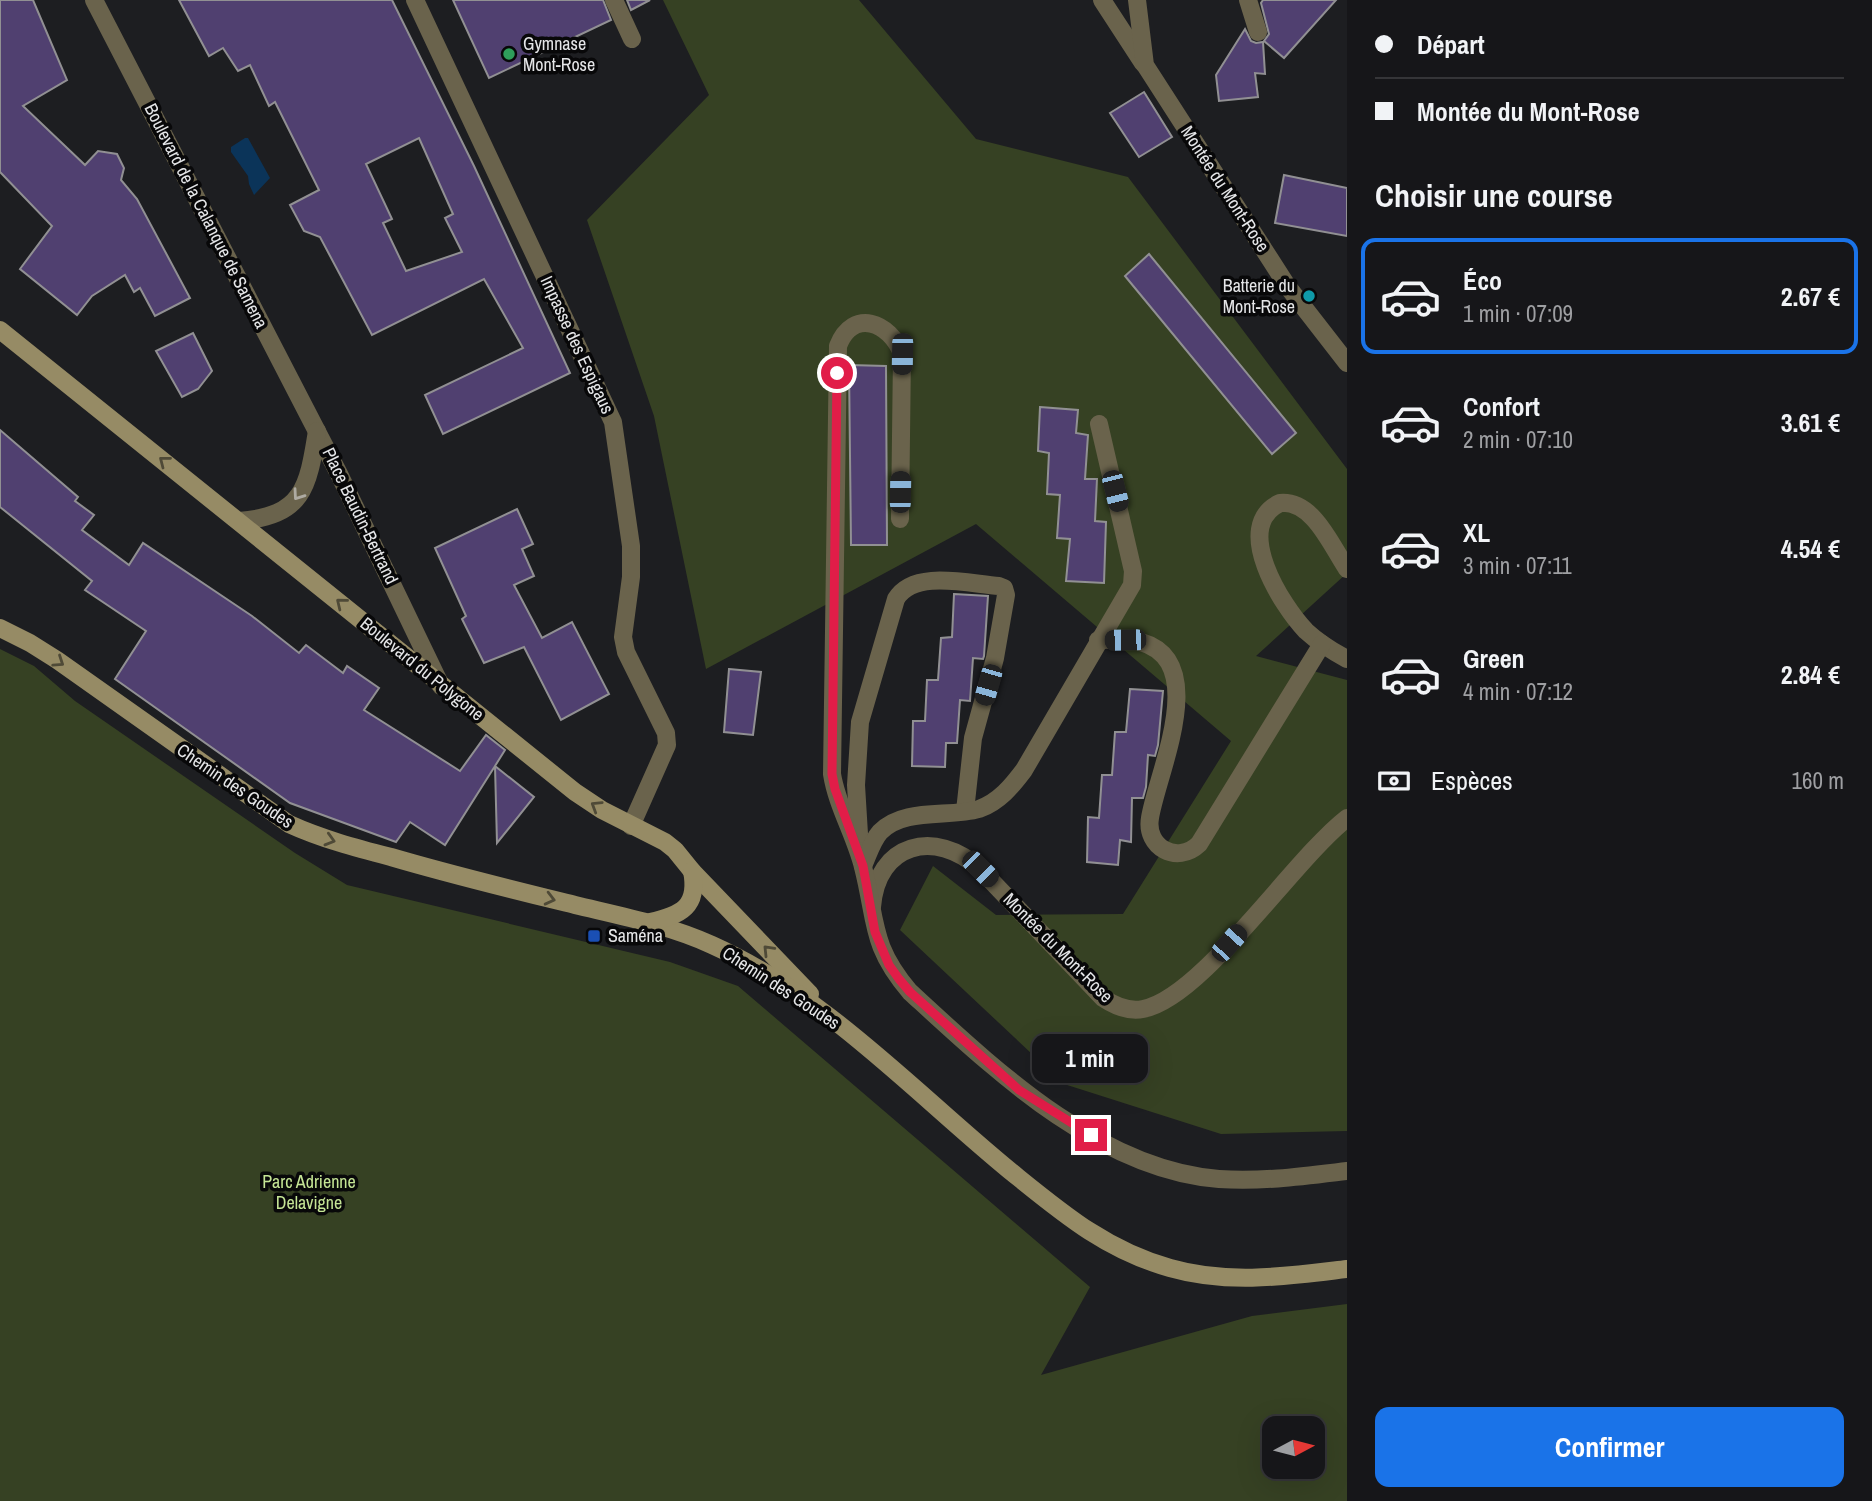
<!DOCTYPE html>
<html lang="fr">
<meta charset="utf-8">
<style>
body{margin:0;font-family:"Archivo Narrow",sans-serif;background:#1f1f22;color:#f1f3f6;height:100vh;display:flex;flex-direction:column;font-size:26px;white-space:nowrap}
*{box-sizing:border-box;margin:0}
p{font-size:23px;color:#9e9fa2}
.icon{flex:none;width:38px;height:38px;fill:none;stroke:currentColor;stroke-width:2;stroke-linecap:round;stroke-linejoin:round}
.map{position:relative;flex:1;overflow:hidden}
.panel{display:flex;flex-direction:column;background:#161619;width:525px}
.panel>*{flex:none}
.banner{display:grid;align-content:center;height:154px;padding:0 28px;background:#161619}
.needle{width:46px;rotate:83deg}
.tools{position:absolute;left:1262px;top:1416px;display:grid;gap:14px}
.tools a{display:grid;place-items:center;width:63px;height:63px;border-radius:14px;background:#161619;box-shadow:0 7px 28px #0002,0 0 0 2px #353538;font-size:35px}
.end{position:absolute;width:32px;height:32px;margin:-16px;border:9px solid #e11d48;background:#fff;box-shadow:0 0 0 4px #fff}
.from{border-radius:50%}
.bubble{position:absolute;height:49px;border-radius:14px;background:#161619;box-shadow:0 7px 28px #0002,0 0 0 2px #353538;font-size:23px;font-weight:700;line-height:49px;text-align:center}
.car{position:absolute;width:21px;height:42px;margin:-21px -10px;border-radius:9px;box-shadow:0 0 5px 2px #0007;background:linear-gradient(#222 24%,#8ab4d8 0 40%,#222 0 76%,#8ab4d8 0 86%,#222 0)}
.banner b{display:flex;align-items:center;gap:24px;height:66px;font-size:26px}
.banner b+b{border-top:2px solid #353538}
.banner i{width:18px;height:18px;background:#f1f3f6}
ul{padding:0;list-style:none}
li{display:flex;align-items:center;gap:21px;height:116px;margin:0 14px 10px;padding:0 14px;border:4px solid transparent;border-radius:14px}
li div{flex:1}
li b{display:block;font-size:26px}
li em{font-style:normal;font-weight:700}
li.active{border-color:#1a73e8}
li>.icon{width:63px;height:63px;stroke-width:1.5}
h2{padding:0 28px;font-size:32px;line-height:84px}
.pay{display:flex;align-items:center;gap:18px;height:77px;padding:0 28px;font-size:26px}
.pay p{margin-inline-start:auto}
.button{display:flex;gap:14px;margin-top:auto;padding:14px 28px}
.button a{flex:1;height:80px;border-radius:14px;background:#1a73e8;color:#fff;font-size:28px;font-weight:700;line-height:80px;text-align:center}
main{display:flex;flex:1;min-height:0}
.map>svg:first-child{display:block}
.green{fill:#364123;fill-rule:evenodd}
.water{fill:#0b3459}
.building{fill:#504070;stroke:#919093;stroke-width:2;fill-rule:evenodd}
.lines{fill:none;stroke-linecap:round;stroke-linejoin:round}
.lane{stroke:#6a634c;stroke-width:18}
.street{stroke:#6a634c;stroke-width:18}
.secondary{stroke:#968b65;stroke-width:18}
.oneway{stroke:#4f4a37}
.oneway2{stroke:#aeaba2}
.route{stroke:#e11d48;stroke-width:9}
.leisure-dot{fill:#2e9e5b;stroke:#080809;stroke-width:2.5}
.culture-dot{fill:#0f9aa8;stroke:#080809;stroke-width:2.5}
.transit-dot{fill:#1a4fb4;stroke:#080809;stroke-width:2.5}
.labels{text-anchor:middle;stroke-width:7;stroke-linejoin:round;paint-order:stroke}
.poi-label{font-size:18px;fill:#e5e6e8;stroke:#080809;text-anchor:start}
.street-label{font-size:18px;fill:#e5e6e8;stroke:#080809}
.park-label{font-size:18px;fill:#c5e595;stroke:#080809}
</style>
<main>
<div class="map">
<svg width="1347" height="1501" viewBox="0 0 1347 1501">
<rect width="100%" height="100%" fill="#1d1e21"/>
<!-- green -->
<g class="green">
<polygon points="663,0 859,0 976,139 1128,177 1347,469 1347,573 1256,656 1347,680 1347,1131 1221,1134 1064,1084 900,930 933,866 996,915 1123,914 1231,741 976,524 706,669 654,416 587,220 709,95"/>
<path d="M0,649l34,17 41,35 220,152 52,32 323,77 68,24 352,301 -49,88 211,-59 95,-12v197h-1347zM1274,1428h38v38h-38z"/>
</g>
<!-- water -->
<polygon class="water" points="245,138 248,138 270,178 254,195 249,184 248,176 231,152 231,147"/>
<!-- building -->
<g class="building">
<polygon points="0,0 33,0 67,80 23,106 85,165 98,151 117,154 124,168 121,180 137,199 190,298 155,316 140,288 134,292 125,275 92,296 77,315 20,269 52,226 0,172"/>
<path d="M179,0h213l82,166 96,207 -127,61 -18,-39 98,-47 -39,-69 -112,56 -52,-98 -16,-6 -14,-26 29,-15 -44,-88 -6,4 -19,-41 -12,6 -15,-23 -14,8zM419,138l34,76 -8,4 17,34 -56,19 -23,-48 9,-4 -26,-55z"/>
<polygon points="453,0 603,0 611,20 489,78"/>
<polygon points="627,0 650,0 631,10"/>
<polygon points="1263,0 1336,0 1284,58 1264,41 1269,34 1261,3"/>
<polygon points="1245,29 1251,41 1256,43 1263,42 1265,74 1255,73 1258,97 1219,101 1216,75"/>
<polygon points="1144,92 1172,137 1139,157 1110,113"/>
<polygon points="1284,175 1347,188 1347,236 1275,223"/>
<polygon points="1149,254 1296,433 1272,454 1125,276"/>
<polygon points="193,333 212,371 198,389 182,397 156,351"/>
<polygon points="849,365 886,366 887,545 851,545"/>
<polygon points="1040,407 1078,410 1076,433 1088,435 1085,479 1097,479 1095,521 1106,522 1104,583 1066,581 1070,539 1057,538 1060,495 1047,494 1049,453 1038,451"/>
<polygon points="0,430 78,497 75,501 94,515 82,530 129,565 143,543 252,616 299,653 306,645 343,673 347,666 379,688 364,710 460,771 486,735 505,750 495,766 534,797 497,843 495,766 445,845 410,822 396,842 290,803 115,679 146,631 85,590 92,581 0,507"/>
<polygon points="517,509 533,544 522,549 534,576 514,585 542,638 572,622 609,694 561,720 524,647 484,663 462,619 466,616 435,548"/>
<polygon points="954,594 988,596 984,656 983,659 973,658 970,701 960,700 957,743 946,743 945,767 912,766 913,721 925,721 927,680 938,680 941,638 952,637"/>
<polygon points="729,669 761,672 753,735 724,732"/>
<polygon points="1130,689 1163,691 1158,745 1155,756 1148,755 1146,787 1143,798 1132,798 1131,842 1120,840 1118,865 1087,862 1088,817 1099,818 1102,775 1112,775 1115,732 1126,732"/>
</g>
<g class="lines">
<!-- lane -->
<g class="lane">
<polyline points="415,0 613,422 631,546 631,577 623,637 626,652 666,733 667,745 631,826"/>
<polyline points="614,0 632,39"/>
<polyline points="1102,0 1143,63"/>
<polyline points="1137,0 1145,65 1288,287 1347,363"/>
<polyline points="1248,0 1258,32"/>
<path d="M1347,569c-16,-24 -34,-69 -67,-66 -49,23 2,103 26,128 13,12 26,20 41,28"/>
<path d="M872,907c5,-64 63,-79 108,-38l123,129c12,8 25,14 40,11 59,-11 150,-149 204,-191"/>
</g>
<!-- street -->
<g class="street">
<polyline points="94,0 339,474 441,686"/>
<path d="M900,519l2,-165c-12,-32 -49,-46 -64,-8l-6,428c5,32 23,61 31,93 14,55 7,78 47,125 84,77 189,178 309,187 43,3 86,-3 128,-8"/>
<path d="M239,521c64,-5 69,-33 78,-90"/>
<path d="M1098,640c14,0 29,-2 43,2 70,20 16,131 9,176 -5,29 27,47 49,26l123,-200"/>
<path d="M859,834l-3,-49 4,-63 36,-123c18,-30 73,-15 103,-13l5,2 2,7 -11,63 -22,80 -8,73"/>
<path d="M863,866c5,-11 9,-25 17,-34 24,-25 69,-14 99,-23 20,-7 33,-23 45,-39l108,-185 1,-14 -34,-147"/>
</g>
<!-- secondary -->
<g class="secondary">
<polyline points="0,330 575,792 602,810 665,842 675,850 692,871 810,994"/>
<path d="M0,628l30,15 27,17 232,164c33,15 67,24 102,33 61,18 123,33 184,48 46,11 93,20 137,40 114,51 202,147 297,225 52,42 96,80 161,98 59,17 118,8 177,1"/>
<path d="M650,922c31,-7 49,-15 42,-51"/>
</g>
</g>
<!-- one-way arrows -->
<defs><path id="oneway-chevron" d="M-2-3.5L2.5 0L-2 3.5" fill="none" stroke-width="1.6" stroke-linecap="round" stroke-linejoin="round" transform="scale(1.75)"/></defs>
<g class="oneway">
<use href="#oneway-chevron" transform="translate(164 461) rotate(-142)"/>
<use href="#oneway-chevron" transform="translate(341 603) rotate(-141)"/>
<use href="#oneway-chevron" transform="translate(59 662) rotate(34)"/>
<use href="#oneway-chevron" transform="translate(596 806) rotate(-148)"/>
<use href="#oneway-chevron" transform="translate(330 840) rotate(16)"/>
<use href="#oneway-chevron" transform="translate(550 899) rotate(14)"/>
<use href="#oneway-chevron" transform="translate(768 950) rotate(-134)"/>
</g>
<use class="oneway2" href="#oneway-chevron" transform="translate(298 495) rotate(125)"/>
<g class="lines">
<!-- route -->
<polyline class="route" points="837,373 832,774 835,789 863,866 875,932 889,965 899,979 910,992 1019,1090 1091,1135"/>
</g>
<!-- markers -->
<circle class="leisure-dot" cx="509" cy="54" r="7"/>
<circle class="culture-dot" cx="1309" cy="296" r="7"/>
<rect class="transit-dot" x="587" y="929" width="14" height="14" rx="3.5"/>
<g class="labels">
<!-- poi labels -->
<g class="poi-label">
<text x="523" y="50">Gymnase<tspan x="523" dy="21">Mont-Rose</tspan></text>
<text x="1295" y="292" text-anchor="end">Batterie du<tspan x="1295" dy="21">Mont-Rose</tspan></text>
<text x="608" y="942">Saména</text>
</g>
<!-- street labels -->
<g class="street-label">
<text transform="translate(1225 189) rotate(57)" y="6">Montée du Mont-Rose</text>
<text transform="translate(206 216) rotate(63)" y="6">Boulevard de la Calanque de Samena</text>
<text transform="translate(577 345) rotate(65)" y="6">Impasse des Espigaus</text>
<text transform="translate(360 516) rotate(64)" y="6">Place Baudin-Bertrand</text>
<text transform="translate(422 669) rotate(39)" y="6">Boulevard du Polygone</text>
<text transform="translate(235 786) rotate(34)" y="6">Chemin des Goudes</text>
<text transform="translate(1058 948) rotate(45)" y="6">Montée du Mont-Rose</text>
<text transform="translate(781 988) rotate(33)" y="6">Chemin des Goudes</text>
</g>
<!-- park labels -->
<g class="park-label">
<text x="309" y="1188">Parc Adrienne<tspan x="309" dy="21">Delavigne</tspan></text>
</g>
</g>
</svg>
<div class="tools">
<a><svg class="needle" viewBox="-14 -14 28 28"><path d="M0-13l5 13h-10z" fill="#e53935"/><path d="M0 13l5-13h-10z" fill="#9e9fa2"/></svg></a>
</div>
<i class="end from" style="left:837px;top:373px"></i>
<i class="end" style="left:1091px;top:1135px"></i>
<div class="bubble" style="left:1032px;top:1034px;width:116px">1 min</div>
<i class="car" style="left:902px;top:354px;rotate:181deg"></i>
<i class="car" style="left:1115px;top:491px;rotate:166deg"></i>
<i class="car" style="left:900px;top:492px;rotate:1deg"></i>
<i class="car" style="left:1125px;top:640px;rotate:269deg"></i>
<i class="car" style="left:988px;top:685px;rotate:196deg"></i>
<i class="car" style="left:980px;top:869px;rotate:135deg"></i>
<i class="car" style="left:1229px;top:943px;rotate:42deg"></i>
</div>
<section class="panel">
<div class="banner">
<b><i class="from"></i>Départ</b>
<b><i></i>Montée du Mont-Rose</b>
</div>
<h2>Choisir une course</h2>
<ul>
<li class="active"><svg class="icon" aria-label="car" viewBox="0 0 24 24"><path d="M5 17H2v-5l4-1 3-4h7l3 4 3 1v5h-3M9 17h6M6 11h13"/><circle cx="7" cy="17" r="2"/><circle cx="17" cy="17" r="2"/></svg><div><b>Éco</b><p>1 min · 07:09</p></div><em>2.67 €</em></li>
<li><svg class="icon" aria-label="car" viewBox="0 0 24 24"><path d="M5 17H2v-5l4-1 3-4h7l3 4 3 1v5h-3M9 17h6M6 11h13"/><circle cx="7" cy="17" r="2"/><circle cx="17" cy="17" r="2"/></svg><div><b>Confort</b><p>2 min · 07:10</p></div><em>3.61 €</em></li>
<li><svg class="icon" aria-label="car" viewBox="0 0 24 24"><path d="M5 17H2v-5l4-1 3-4h7l3 4 3 1v5h-3M9 17h6M6 11h13"/><circle cx="7" cy="17" r="2"/><circle cx="17" cy="17" r="2"/></svg><div><b>XL</b><p>3 min · 07:11</p></div><em>4.54 €</em></li>
<li><svg class="icon" aria-label="car" viewBox="0 0 24 24"><path d="M5 17H2v-5l4-1 3-4h7l3 4 3 1v5h-3M9 17h6M6 11h13"/><circle cx="7" cy="17" r="2"/><circle cx="17" cy="17" r="2"/></svg><div><b>Green</b><p>4 min · 07:12</p></div><em>2.84 €</em></li>
</ul>
<div class="pay"><svg class="icon" aria-label="cash" viewBox="0 0 24 24"><path d="M3 7h18v10H3z"/><circle cx="12" cy="12" r="2"/></svg>Espèces<p>160 m</p></div>
<div class="button"><a>Confirmer</a></div>
</section>
</main>
